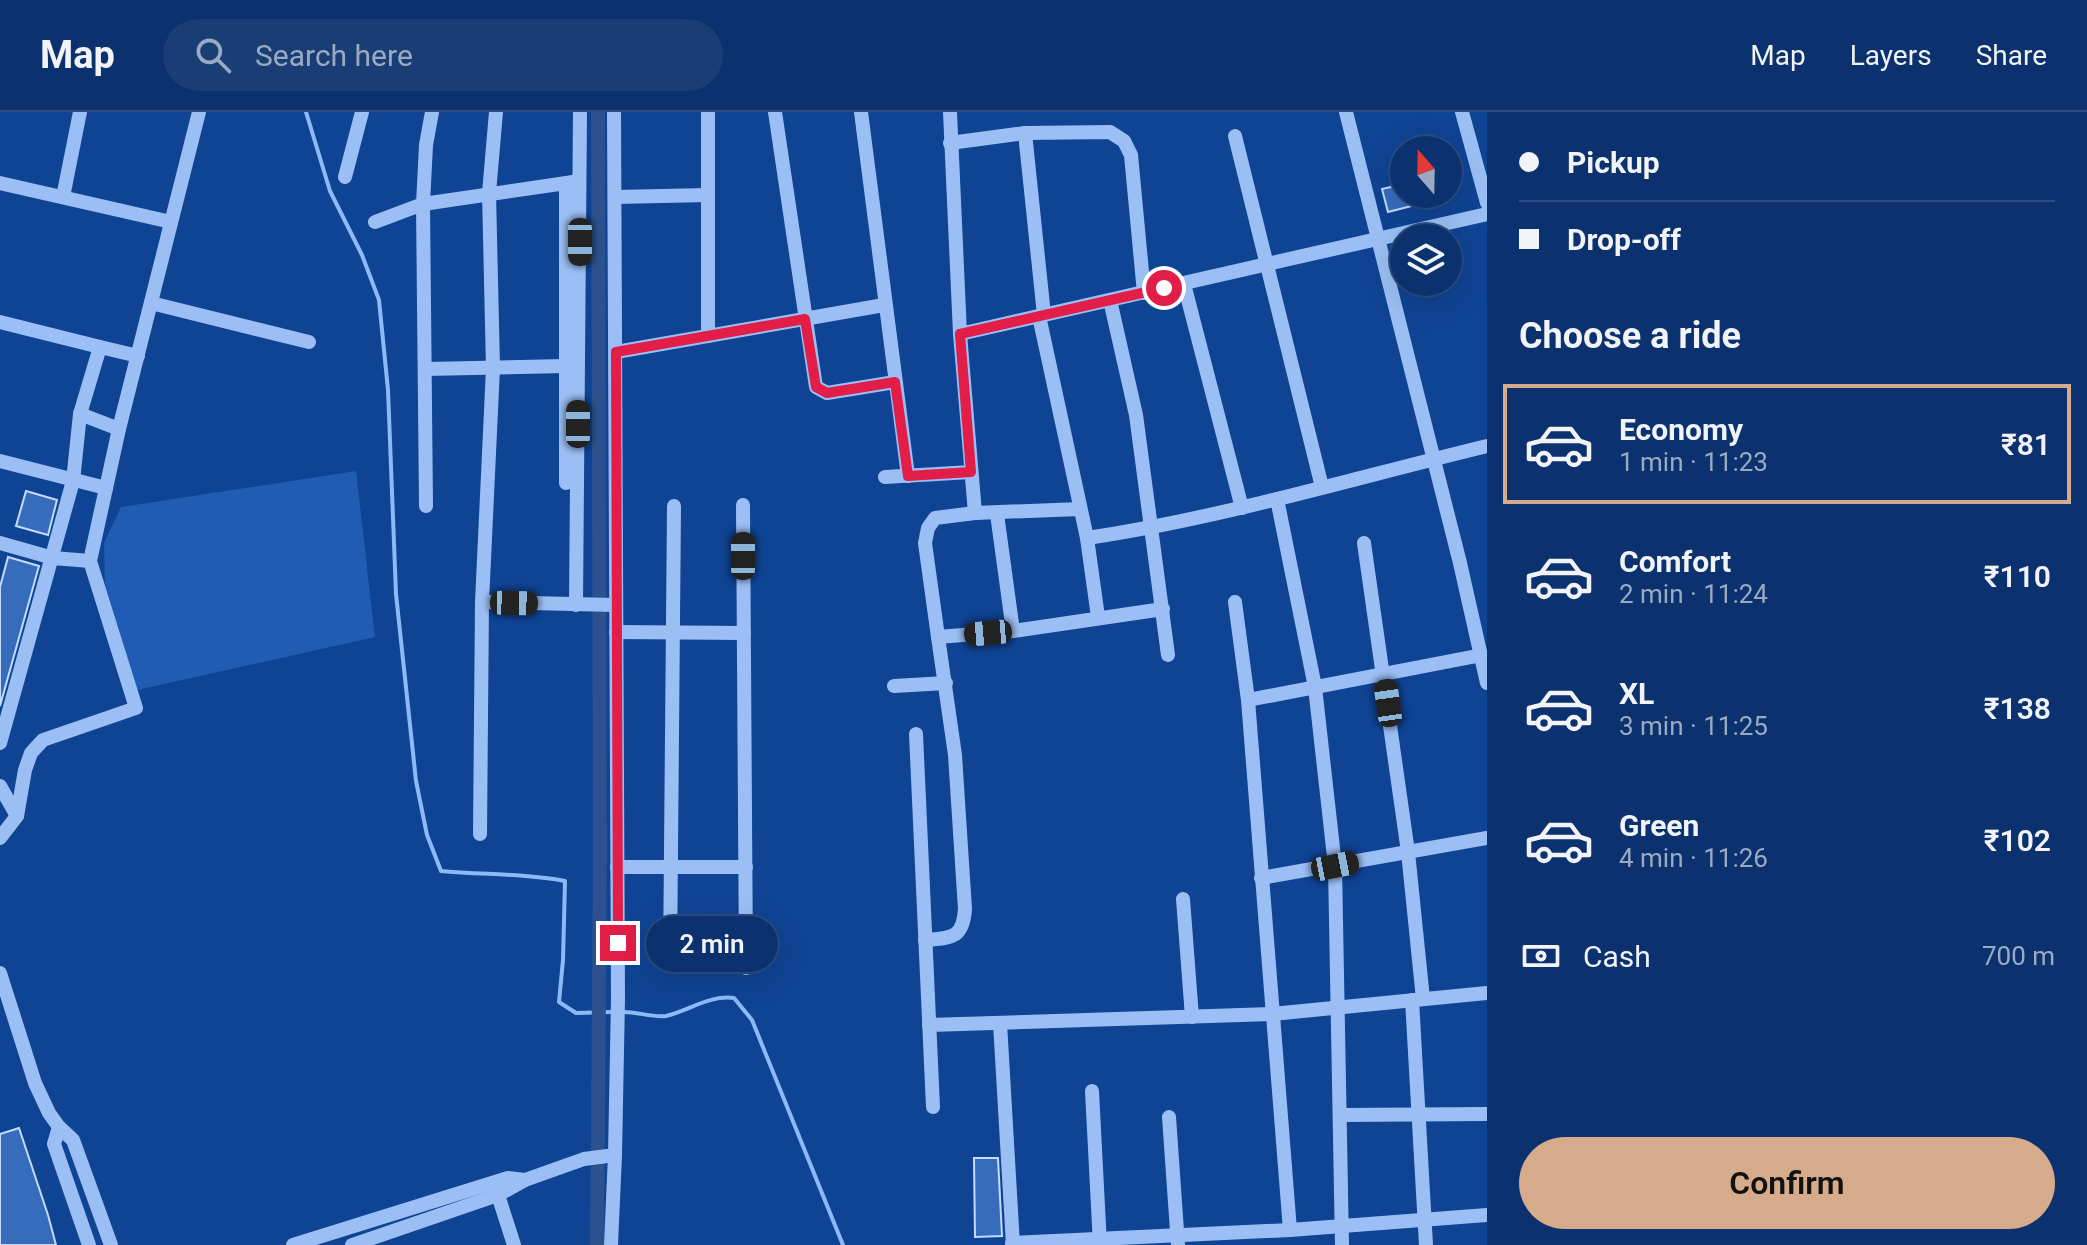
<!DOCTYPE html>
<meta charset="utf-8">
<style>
body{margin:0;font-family:Roboto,sans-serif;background:#193e76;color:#f1f3f6;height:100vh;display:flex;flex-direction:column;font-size:30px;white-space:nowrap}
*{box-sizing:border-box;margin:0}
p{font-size:26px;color:#9aaac2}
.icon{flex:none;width:44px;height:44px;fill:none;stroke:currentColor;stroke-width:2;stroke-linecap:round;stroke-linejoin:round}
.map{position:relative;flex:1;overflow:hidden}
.side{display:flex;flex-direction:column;background:#0b326e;width:600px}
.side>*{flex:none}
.guide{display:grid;align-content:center;height:176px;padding:0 32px;background:#0b326e}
.needle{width:52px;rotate:340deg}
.tools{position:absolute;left:1390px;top:24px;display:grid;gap:16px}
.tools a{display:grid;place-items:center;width:72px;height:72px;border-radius:50%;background:#0b326e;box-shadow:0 8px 32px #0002,0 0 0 2px #2b4d81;font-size:40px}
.end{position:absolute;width:36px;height:36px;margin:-18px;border:10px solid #e11d48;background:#fff;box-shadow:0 0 0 4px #fff}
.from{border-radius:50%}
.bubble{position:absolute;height:56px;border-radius:28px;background:#0b326e;box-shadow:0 8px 32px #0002,0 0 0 2px #2b4d81;font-size:26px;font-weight:600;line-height:56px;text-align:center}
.car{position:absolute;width:24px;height:48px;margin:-24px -12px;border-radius:10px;box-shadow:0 0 6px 2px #0007;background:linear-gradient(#222 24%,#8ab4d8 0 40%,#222 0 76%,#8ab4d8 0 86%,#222 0)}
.guide b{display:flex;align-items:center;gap:28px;height:76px;font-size:30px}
.guide b+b{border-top:2px solid #2b4d81}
.guide i{width:20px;height:20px;background:#f1f3f6}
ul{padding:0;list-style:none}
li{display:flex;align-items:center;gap:24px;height:120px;margin:0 16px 12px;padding:0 16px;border:4px solid transparent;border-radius:0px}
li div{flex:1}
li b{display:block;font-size:30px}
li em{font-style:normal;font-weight:600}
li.on{border-color:#d6ab8b}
li>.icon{width:72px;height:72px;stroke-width:1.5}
h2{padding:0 32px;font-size:36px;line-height:96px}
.pay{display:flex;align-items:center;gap:20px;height:88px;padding:0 32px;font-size:30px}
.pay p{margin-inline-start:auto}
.cta{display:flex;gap:16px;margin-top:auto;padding:16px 32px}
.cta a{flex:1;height:92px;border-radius:48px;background:#d6ab8b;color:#111;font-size:32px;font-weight:600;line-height:92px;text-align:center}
header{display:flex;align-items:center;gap:48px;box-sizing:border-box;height:112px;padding:0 40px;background:#0b326e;border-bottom:2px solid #2b4d81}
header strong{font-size:38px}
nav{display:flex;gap:44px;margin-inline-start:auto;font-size:28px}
.search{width:560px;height:72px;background:#193e76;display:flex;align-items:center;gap:20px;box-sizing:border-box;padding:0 28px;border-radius:44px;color:#9aaac2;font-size:30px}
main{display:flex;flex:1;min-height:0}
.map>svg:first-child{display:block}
.green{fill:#205cb3}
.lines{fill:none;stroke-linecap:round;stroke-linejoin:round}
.stream{stroke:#8cb9f8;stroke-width:4}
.canal{stroke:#2b518e;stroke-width:14}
.building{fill:#376cbc;stroke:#c3dbfe;stroke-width:2}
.minor{stroke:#9bbff4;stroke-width:14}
.route{stroke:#e11d48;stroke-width:10}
</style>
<header>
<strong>Map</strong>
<div class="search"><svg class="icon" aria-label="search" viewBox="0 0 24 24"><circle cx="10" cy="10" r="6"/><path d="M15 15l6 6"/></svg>Search here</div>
<nav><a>Map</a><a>Layers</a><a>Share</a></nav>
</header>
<main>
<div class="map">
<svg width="1487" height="1133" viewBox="0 0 1487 1133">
<rect width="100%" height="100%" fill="#0f4393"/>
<!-- green -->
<polygon class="green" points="356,359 375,525 137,578 105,472 104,431 121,395"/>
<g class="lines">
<!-- stream -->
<g class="stream">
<path d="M306,0l24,79 32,64 17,45 9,90 8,204 20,187 11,54 14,36c42,4 83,2 124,10l-2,79 -4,42 17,11 36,-1"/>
<path d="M621,900c14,-1 32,6 45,4 24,-6 43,-21 68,-18l18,22 91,225"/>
</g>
<!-- canal -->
<polyline class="canal" points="597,1133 600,744 598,0"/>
</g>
<!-- building -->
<g class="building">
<polygon points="1404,72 1404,82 1442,82 1443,86 1388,100 1382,77"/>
<polygon points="26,379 57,388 48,423 16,414"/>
<polygon points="8,445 39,454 0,594 0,475"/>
<polygon points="19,1016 48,1103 56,1133 0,1133 0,1022"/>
<polygon points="974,1046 998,1046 1002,1124 975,1125"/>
</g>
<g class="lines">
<!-- minor -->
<g class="minor">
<polyline points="775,0 816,275 827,281 895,270"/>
<polyline points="861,0 908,364"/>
<polyline points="950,0 960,222 975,401"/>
<polyline points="1346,0 1460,451 1487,571"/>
<polyline points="1462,0 1487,91"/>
<polyline points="1025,21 1044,203"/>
<polyline points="1235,24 1322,375"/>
<polyline points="950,31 1025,21 1110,20 1124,29 1131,43 1144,181"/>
<polyline points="345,65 362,0"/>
<polyline points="0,71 171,110"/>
<polyline points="566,71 566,371"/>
<polyline points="63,85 80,0"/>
<polyline points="615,85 708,83"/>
<polyline points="375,110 423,92 573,70"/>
<polyline points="1184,172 1242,396"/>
<polyline points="1110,188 1136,303 1168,543"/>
<polyline points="151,191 309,230"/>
<path d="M1039,204l48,222c135,-20 267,-60 400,-92"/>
<polyline points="0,210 100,235 80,302 119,317"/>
<polyline points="960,222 1487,102"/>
<polyline points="708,224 708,0"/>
<polyline points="100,235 138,244"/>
<polyline points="616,240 884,193"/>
<polyline points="426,257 566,254"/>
<polyline points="0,349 106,376"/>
<polyline points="885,365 971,360"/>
<polyline points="1277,387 1315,575 1335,754 1342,1133"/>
<polyline points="743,393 746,856"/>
<polyline points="426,394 423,92 426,33 432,0"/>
<polyline points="1080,397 975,401 935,406 928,416 925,431 938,525 1013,519 1163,497"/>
<polyline points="997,402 1013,519"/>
<polyline points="1087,426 1098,505"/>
<polyline points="0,431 53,446 90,449"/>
<polyline points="1364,431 1408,740 1423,887"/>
<polyline points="482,490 615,493"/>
<polyline points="1235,490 1248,588 1482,543"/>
<polyline points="576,493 580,0"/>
<polyline points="616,520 744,521"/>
<polyline points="894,574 946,571"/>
<polyline points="1248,588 1290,1118"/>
<polyline points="916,622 933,995"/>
<polyline points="0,631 73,369 80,302"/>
<polyline points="0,674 17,704"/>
<polyline points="480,722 482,490 493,256 489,81 496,0"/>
<polyline points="0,726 17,704 25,658 31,641 43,628 136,596 90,449 119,317 199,0"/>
<polyline points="617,755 746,755"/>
<polyline points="1261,766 1487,726"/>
<polyline points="1183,787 1192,905"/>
<path d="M925,828c26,-2 38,-1 40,-31l-10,-154 -17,-118"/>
<polyline points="670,852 674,394"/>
<polyline points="0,861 35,971 49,1001 59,1015 73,1028 111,1133"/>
<polyline points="1412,888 1426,1133"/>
<polyline points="1000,911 1013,1133"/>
<polyline points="929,913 1272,902 1487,881"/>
<polyline points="1092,979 1100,1133"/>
<polyline points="1340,1003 1487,1002"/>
<polyline points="1169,1005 1178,1133"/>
<polyline points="59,1015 54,1032 89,1133"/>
<polyline points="498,1083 514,1133"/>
<polyline points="1012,1131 1290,1118 1487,1103"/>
<polyline points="293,1133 508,1066 525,1068"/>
<polyline points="352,1133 498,1083 525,1068 584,1047 615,1043"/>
<polyline points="611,1133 615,1043 618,887 614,0"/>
</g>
</g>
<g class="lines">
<!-- route -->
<polyline class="route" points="618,831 616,240 805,207 816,275 827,281 895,270 908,364 971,360 960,222 1164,176"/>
</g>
</svg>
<div class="tools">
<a><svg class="needle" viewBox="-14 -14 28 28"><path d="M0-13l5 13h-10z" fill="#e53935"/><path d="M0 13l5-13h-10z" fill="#9aaac2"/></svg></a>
<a><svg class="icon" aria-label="layers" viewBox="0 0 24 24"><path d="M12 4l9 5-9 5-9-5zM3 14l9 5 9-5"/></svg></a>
</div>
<i class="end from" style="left:1164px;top:176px"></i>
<i class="end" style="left:618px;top:831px"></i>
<div class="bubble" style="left:646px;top:804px;width:132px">2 min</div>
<i class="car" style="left:580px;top:130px;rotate:180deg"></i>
<i class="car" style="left:578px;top:312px;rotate:0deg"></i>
<i class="car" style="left:743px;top:444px;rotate:0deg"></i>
<i class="car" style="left:514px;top:491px;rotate:91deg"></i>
<i class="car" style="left:988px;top:521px;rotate:265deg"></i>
<i class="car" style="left:1388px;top:591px;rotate:352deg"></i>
<i class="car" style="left:1335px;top:754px;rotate:79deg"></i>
</div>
<section class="side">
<div class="guide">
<b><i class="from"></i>Pickup</b>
<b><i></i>Drop-off</b>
</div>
<h2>Choose a ride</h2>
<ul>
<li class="on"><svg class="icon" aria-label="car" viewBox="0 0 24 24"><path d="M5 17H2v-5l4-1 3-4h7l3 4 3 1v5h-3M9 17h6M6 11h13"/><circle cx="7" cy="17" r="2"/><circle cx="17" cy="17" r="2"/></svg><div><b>Economy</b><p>1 min · 11:23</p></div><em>₹81</em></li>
<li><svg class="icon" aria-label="car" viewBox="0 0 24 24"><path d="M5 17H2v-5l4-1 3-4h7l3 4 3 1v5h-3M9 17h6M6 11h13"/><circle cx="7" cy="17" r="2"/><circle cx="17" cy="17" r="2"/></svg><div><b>Comfort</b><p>2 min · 11:24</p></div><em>₹110</em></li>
<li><svg class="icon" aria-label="car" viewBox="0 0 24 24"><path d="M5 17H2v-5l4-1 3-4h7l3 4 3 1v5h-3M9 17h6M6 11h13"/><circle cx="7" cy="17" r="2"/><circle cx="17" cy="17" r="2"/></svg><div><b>XL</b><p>3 min · 11:25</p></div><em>₹138</em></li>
<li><svg class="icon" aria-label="car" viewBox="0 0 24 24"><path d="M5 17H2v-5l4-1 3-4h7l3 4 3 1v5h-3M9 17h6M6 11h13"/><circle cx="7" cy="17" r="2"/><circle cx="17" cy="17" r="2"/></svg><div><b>Green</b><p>4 min · 11:26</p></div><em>₹102</em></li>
</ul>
<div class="pay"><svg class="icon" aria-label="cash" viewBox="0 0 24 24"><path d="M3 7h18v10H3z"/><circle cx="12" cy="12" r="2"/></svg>Cash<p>700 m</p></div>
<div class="cta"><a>Confirm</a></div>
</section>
</main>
